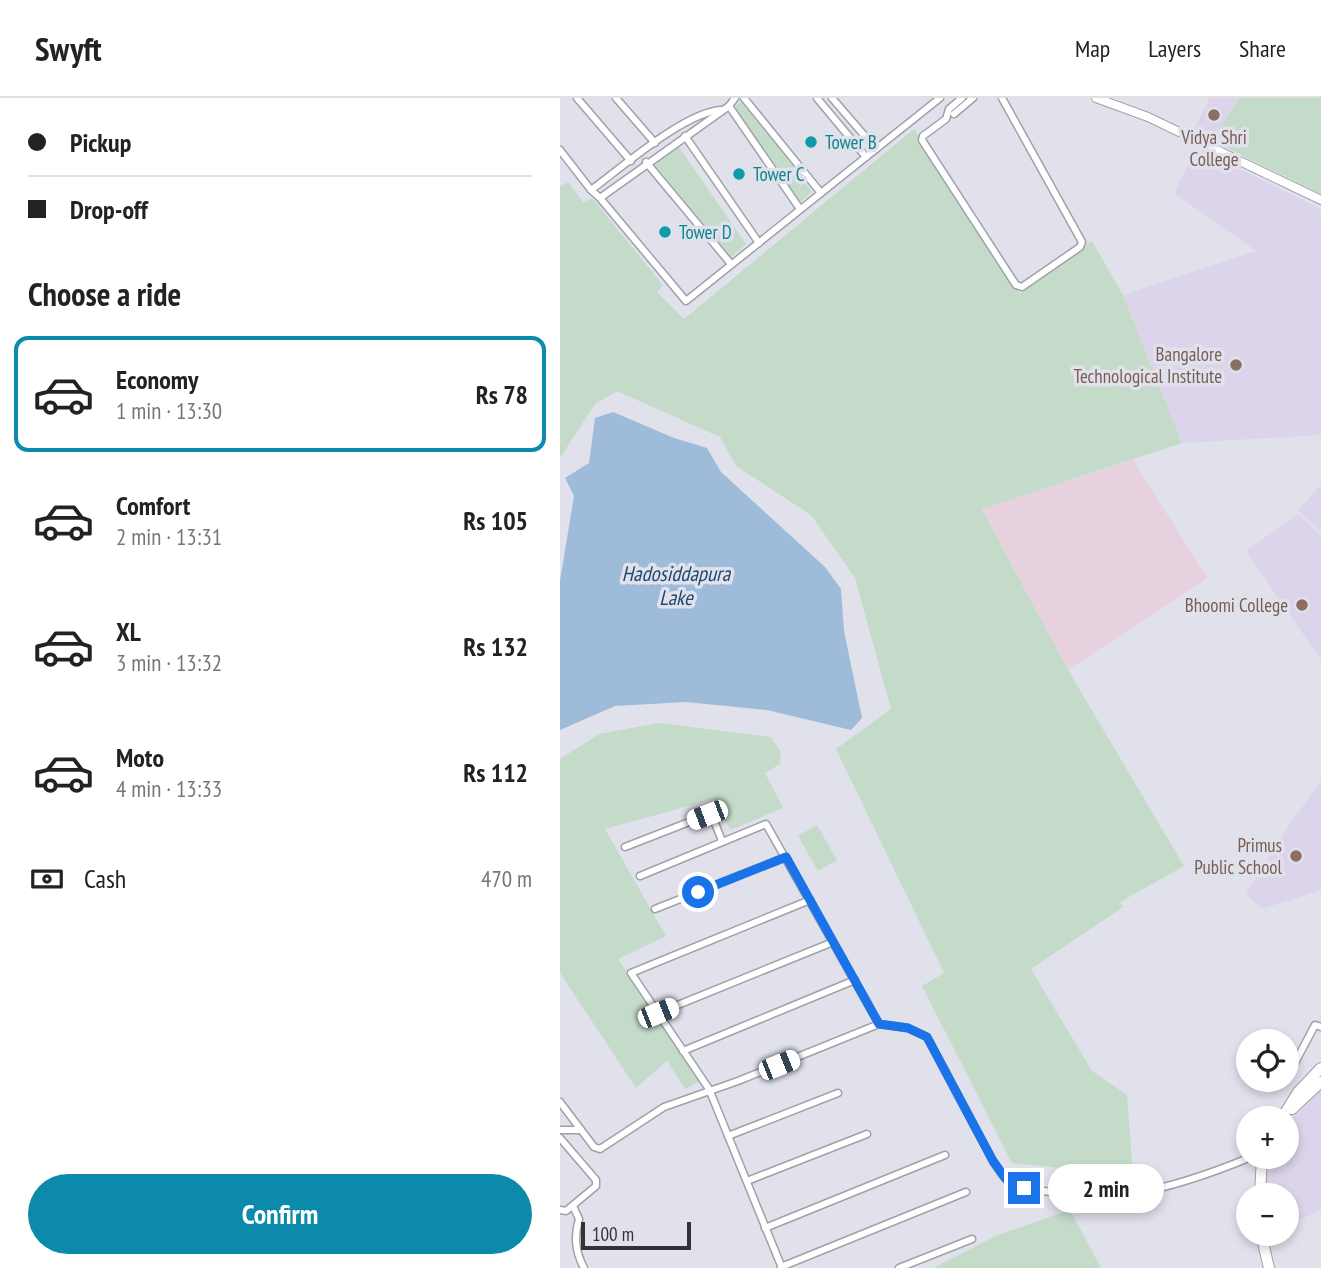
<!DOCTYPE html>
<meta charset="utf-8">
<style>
body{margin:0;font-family:"PT Sans Narrow",sans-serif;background:#f6f6f6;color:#222;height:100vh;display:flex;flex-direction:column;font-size:26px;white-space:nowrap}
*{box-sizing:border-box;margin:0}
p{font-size:23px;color:#767676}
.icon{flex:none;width:38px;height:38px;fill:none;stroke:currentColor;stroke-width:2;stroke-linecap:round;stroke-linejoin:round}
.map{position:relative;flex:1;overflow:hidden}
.panel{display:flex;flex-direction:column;background:#fff;width:560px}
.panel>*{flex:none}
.top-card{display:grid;align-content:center;height:154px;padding:0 28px;background:#fff}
.tools{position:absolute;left:676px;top:931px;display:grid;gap:14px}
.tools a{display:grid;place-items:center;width:63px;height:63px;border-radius:50%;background:#fff;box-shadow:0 4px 10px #0003;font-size:35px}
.scale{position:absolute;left:21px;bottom:18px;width:110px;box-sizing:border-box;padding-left:7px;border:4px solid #333337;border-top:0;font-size:19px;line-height:24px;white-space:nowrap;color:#333337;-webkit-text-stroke:5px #e0e1eb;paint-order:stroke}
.end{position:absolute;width:32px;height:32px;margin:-16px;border:9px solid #1a73e8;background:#fff;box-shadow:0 0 0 4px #fff}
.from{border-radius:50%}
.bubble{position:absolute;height:49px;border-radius:24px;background:#fff;box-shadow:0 4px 10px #0003;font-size:23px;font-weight:700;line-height:49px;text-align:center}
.car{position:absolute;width:21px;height:42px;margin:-21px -10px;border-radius:9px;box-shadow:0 0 5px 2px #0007;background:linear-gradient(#fff 24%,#345 0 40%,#fff 0 76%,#345 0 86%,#fff 0)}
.top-card b{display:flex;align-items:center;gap:24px;height:66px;font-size:26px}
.top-card b+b{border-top:2px solid #e0e0e0}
.top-card i{width:18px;height:18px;background:#222}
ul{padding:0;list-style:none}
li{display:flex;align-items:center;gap:21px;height:116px;margin:0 14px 10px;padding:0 14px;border:4px solid transparent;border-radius:14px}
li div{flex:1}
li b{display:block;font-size:26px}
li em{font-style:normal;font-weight:700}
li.current{border-color:#0b8aac}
li>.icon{width:63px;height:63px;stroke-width:1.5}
h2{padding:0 28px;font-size:32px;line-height:84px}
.pay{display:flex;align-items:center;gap:18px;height:77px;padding:0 28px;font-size:26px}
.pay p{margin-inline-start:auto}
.button{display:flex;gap:14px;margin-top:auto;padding:14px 28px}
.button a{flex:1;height:80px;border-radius:42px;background:#0b8aac;color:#fff;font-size:28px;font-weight:700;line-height:80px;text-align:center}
header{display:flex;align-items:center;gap:42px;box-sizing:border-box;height:98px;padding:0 35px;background:#fff;border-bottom:2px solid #e0e0e0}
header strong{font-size:33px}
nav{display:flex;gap:38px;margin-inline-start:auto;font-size:24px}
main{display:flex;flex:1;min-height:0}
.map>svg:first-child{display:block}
.industrial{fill:#e7d1de}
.education{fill:#dcd4ea}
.green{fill:#c4dbca}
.water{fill:#9ebbd9}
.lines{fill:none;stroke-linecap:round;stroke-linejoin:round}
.minor-casing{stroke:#9fa1aa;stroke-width:9}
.tertiary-casing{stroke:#9fa1aa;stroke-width:10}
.secondary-casing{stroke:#9fa1aa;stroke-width:12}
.minor{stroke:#fff;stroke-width:6}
.tertiary{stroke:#fff;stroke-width:8}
.secondary{stroke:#fff;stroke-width:10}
.route{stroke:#1a73e8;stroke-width:9}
.education-dot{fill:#8d6e63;stroke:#e0e1eb;stroke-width:2.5}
.culture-dot{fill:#0f9aa8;stroke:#e0e1eb;stroke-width:2.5}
.labels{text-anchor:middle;stroke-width:7;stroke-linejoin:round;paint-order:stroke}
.education-label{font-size:19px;fill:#785e54;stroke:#e0e1eb;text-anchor:end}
.culture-label{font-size:19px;fill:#0d838f;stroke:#e0e1eb;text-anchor:start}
.water-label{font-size:21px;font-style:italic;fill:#1e4a71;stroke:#e0e1eb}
</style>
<header>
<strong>Swyft</strong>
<nav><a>Map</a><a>Layers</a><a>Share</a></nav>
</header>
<main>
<section class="panel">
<div class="top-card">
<b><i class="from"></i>Pickup</b>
<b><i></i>Drop-off</b>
</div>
<h2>Choose a ride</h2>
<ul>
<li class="current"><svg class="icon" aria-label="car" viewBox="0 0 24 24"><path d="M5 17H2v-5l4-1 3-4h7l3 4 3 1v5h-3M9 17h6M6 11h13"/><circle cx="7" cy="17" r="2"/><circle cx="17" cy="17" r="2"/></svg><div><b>Economy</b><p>1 min · 13:30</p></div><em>Rs 78</em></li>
<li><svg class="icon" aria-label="car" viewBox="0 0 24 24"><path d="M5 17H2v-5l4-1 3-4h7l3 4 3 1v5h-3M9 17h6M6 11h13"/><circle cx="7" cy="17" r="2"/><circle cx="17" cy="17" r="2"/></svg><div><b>Comfort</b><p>2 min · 13:31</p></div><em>Rs 105</em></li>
<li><svg class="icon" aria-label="car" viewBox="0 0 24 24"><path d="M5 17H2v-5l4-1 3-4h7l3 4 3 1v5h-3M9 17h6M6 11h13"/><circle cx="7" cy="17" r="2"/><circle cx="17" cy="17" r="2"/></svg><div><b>XL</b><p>3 min · 13:32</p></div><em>Rs 132</em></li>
<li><svg class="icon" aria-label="car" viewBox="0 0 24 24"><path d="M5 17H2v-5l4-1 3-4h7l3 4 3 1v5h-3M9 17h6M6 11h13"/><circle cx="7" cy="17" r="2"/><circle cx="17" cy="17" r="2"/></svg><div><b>Moto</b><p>4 min · 13:33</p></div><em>Rs 112</em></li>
</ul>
<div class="pay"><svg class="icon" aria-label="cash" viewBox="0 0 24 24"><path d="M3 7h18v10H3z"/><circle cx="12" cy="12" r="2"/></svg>Cash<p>470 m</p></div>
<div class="button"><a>Confirm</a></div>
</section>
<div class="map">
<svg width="761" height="1170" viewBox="0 0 761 1170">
<rect width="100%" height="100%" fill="#e0e1eb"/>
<!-- industrial -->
<polygon class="industrial" points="573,362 647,480 508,572 422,410"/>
<!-- education -->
<g class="education">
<polygon points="650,0 677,0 653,43 633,34"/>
<polygon points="636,50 761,111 761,337 622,345 563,197 696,153 614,95"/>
<polygon points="761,387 761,434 738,412"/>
<polygon points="738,416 761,438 761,562 686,453"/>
<polygon points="761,683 761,792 702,811 686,796 732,723"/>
<polygon points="761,992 761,1112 736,1123 726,1123 726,1097 706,1097 707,1059 726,1059 726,1027"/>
</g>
<!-- green -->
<g class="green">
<polygon points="678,0 761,0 761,96 653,43"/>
<polygon points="183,1 252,94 239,105 175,9"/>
<polygon points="354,31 460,196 532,143 563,197 622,345 422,411 508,572 624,768 560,804 563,809 471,871 532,973 567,997 573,1077 452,1065 362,888 384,875 276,651 331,611 295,480 251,417 176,368 160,339 57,293 35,306 0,360 0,89 8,84 24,105 32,100 103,187 97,194 124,221"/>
<polygon points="119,49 186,146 171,159 95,67"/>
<polygon points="99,625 211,639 221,654 220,666 205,675 223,710 170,732 154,701 45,731 106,838 58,861 141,983 125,991 107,963 76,990 0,875 0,661 39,636"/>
<polygon points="257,727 277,762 258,773 238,738"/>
<polygon points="510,1112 541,1170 373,1170 438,1137"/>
</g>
<!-- water -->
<polygon class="water" points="53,314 114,340 147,350 161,374 265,469 281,491 284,533 302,620 291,632 207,612 126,604 55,608 0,632 0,483 14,398 5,380 29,365 35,320"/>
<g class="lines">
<!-- minor casing -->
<g class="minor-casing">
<g id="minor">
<polyline points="17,0 71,63"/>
<polyline points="56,0 95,45"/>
<polyline points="175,0 169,8 40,100 126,203 316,51"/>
<polyline points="184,0 261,95"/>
<polyline points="257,0 306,59"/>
<polyline points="272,0 316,51 380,0"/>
<polyline points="402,0 389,11 386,21 363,38 362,42 456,187 462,189 520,149 522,144 442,0"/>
<polyline points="169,8 240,111"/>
<polyline points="394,16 413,0"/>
<polyline points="125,38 199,145"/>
<polyline points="0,52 31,92"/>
<polyline points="86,64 171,166"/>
<path d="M40,100l-9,-8c30,-22 94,-78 130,-80"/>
<polyline points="65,749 147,717 153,720 162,743"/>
<polyline points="80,778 206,726 319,926"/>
<polyline points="95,811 226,759"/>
<polyline points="98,915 273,844"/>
<polyline points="123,953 295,882"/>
<polyline points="728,978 755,927 761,929"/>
<path d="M0,1004l34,45 6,2 64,-42 74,-26 141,-57 29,4 19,9 66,124c4,6 8,13 13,18 17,15 102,19 126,15 39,-7 83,-22 119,-37"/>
<polyline points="0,1032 21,1032"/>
<polyline points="168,1038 278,995"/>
<polyline points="0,1040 36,1082 36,1088 6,1113 0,1112"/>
<polyline points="187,1083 307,1036"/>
<path d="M13,1108l6,13c-5,18 -4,32 5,49"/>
<polyline points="205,1130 385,1057"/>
<polyline points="221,1169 406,1094"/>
<polyline points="222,1170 149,991 71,875 250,802"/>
<polyline points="339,1170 412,1141"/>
</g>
</g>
<!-- tertiary casing -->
<g class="tertiary-casing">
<polyline id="tertiary" points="536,0 588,19 761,102"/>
</g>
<!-- secondary casing -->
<g class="secondary-casing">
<g id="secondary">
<polyline points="732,1011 761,984"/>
<polyline points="722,1020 738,994 761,970"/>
<polyline points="700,1097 702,1059"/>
<polyline points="701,1136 709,1170"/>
</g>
</g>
<!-- minor -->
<use href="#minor" class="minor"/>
<!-- tertiary -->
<use href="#tertiary" class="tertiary"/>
<!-- secondary -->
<use href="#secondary" class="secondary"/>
</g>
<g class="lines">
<!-- route -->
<polyline class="route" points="138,794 226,759 319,926 348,930 367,939 433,1063 446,1081 464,1090"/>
</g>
<!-- markers -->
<g class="education-dot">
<circle cx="654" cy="17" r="7"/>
<circle cx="676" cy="267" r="7"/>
<circle cx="742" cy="507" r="7"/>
<circle cx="736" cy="758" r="7"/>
</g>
<g class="culture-dot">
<circle cx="251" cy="44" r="7"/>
<circle cx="179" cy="76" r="7"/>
<circle cx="105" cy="134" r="7"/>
</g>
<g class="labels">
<!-- education labels -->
<g class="education-label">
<text x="654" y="46" text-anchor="middle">Vidya Shri<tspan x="654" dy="22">College</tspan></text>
<text x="662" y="263">Bangalore<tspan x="662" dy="22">Technological Institute</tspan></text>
<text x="728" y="514">Bhoomi College</text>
<text x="722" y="754">Primus<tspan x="722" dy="22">Public School</tspan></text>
</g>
<!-- culture labels -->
<g class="culture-label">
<text x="265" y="51">Tower B</text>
<text x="193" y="83">Tower C</text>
<text x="119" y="141">Tower D</text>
</g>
<!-- water labels -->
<g class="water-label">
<text x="116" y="483">Hadosiddapura<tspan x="116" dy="24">Lake</tspan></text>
</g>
</g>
</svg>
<div class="tools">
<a><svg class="icon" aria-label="locate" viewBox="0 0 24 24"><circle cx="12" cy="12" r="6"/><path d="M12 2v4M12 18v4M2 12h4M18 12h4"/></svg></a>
<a>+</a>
<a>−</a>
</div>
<div class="scale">100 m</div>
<i class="end from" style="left:138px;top:794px"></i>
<i class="end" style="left:464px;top:1090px"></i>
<div class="bubble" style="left:488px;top:1066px;width:116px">2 min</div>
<i class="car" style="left:147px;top:717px;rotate:249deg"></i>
<i class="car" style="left:98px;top:915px;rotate:68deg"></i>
<i class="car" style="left:219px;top:967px;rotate:68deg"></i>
</div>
</main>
